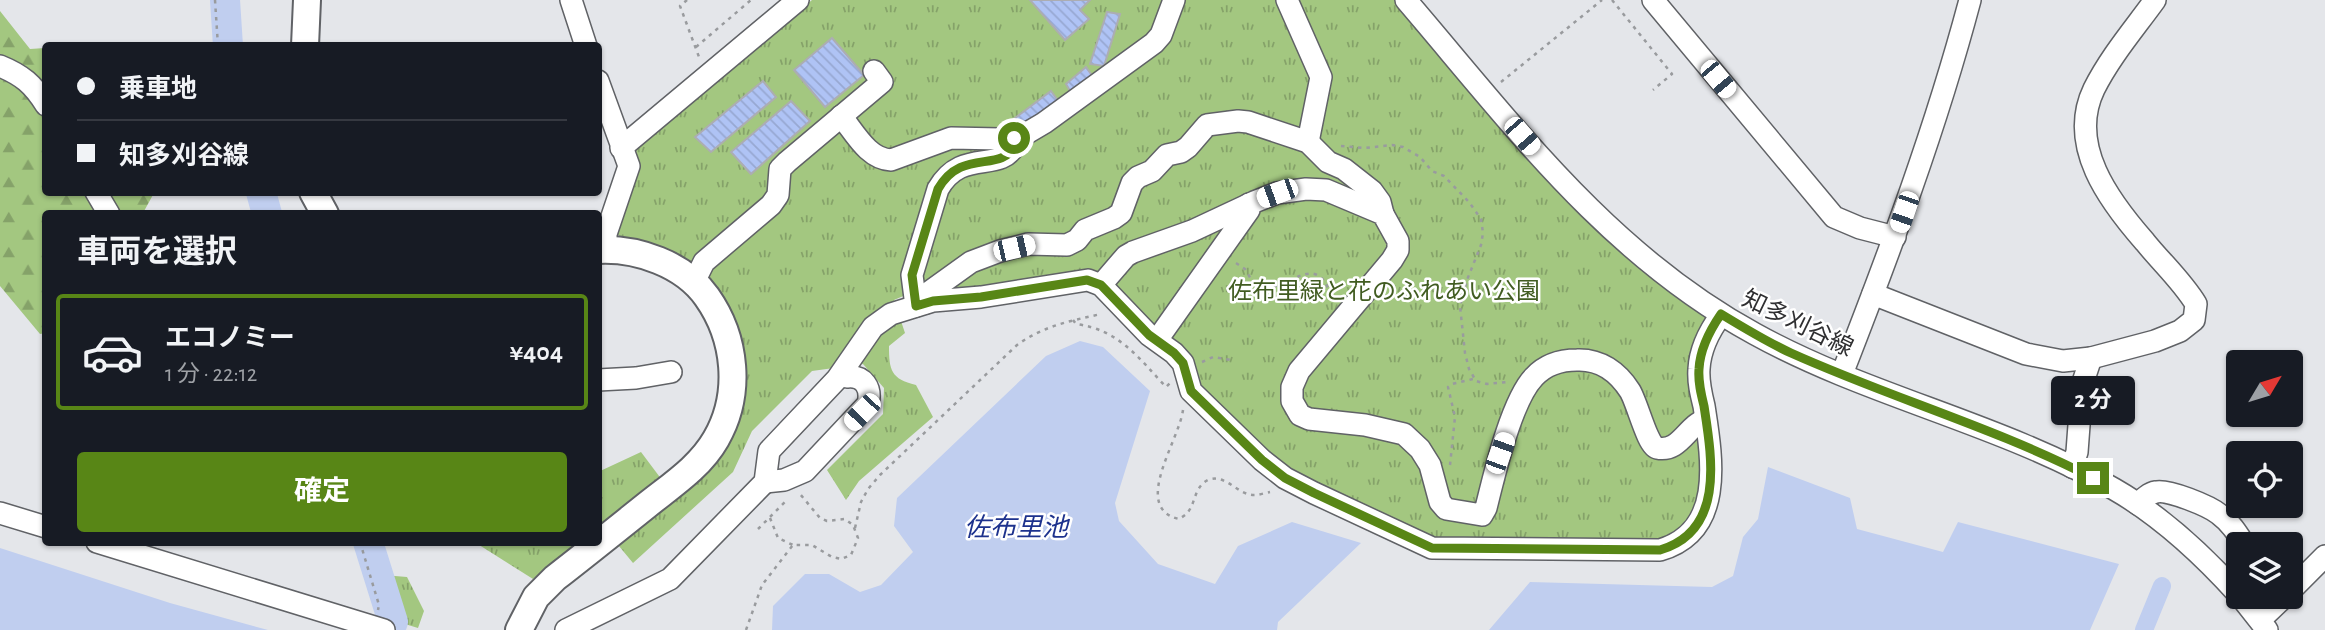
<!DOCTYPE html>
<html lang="ja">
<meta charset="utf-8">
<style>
body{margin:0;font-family:"Alegreya Sans","Noto Sans JP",sans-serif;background:#20242c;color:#f1f3f6;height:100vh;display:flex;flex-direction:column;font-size:26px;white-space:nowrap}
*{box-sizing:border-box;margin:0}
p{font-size:23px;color:#9ea1a6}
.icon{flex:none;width:38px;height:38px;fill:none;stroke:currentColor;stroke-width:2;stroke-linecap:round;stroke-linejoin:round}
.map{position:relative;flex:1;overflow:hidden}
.panel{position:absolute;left:42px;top:210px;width:560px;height:336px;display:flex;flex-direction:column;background:#171b24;border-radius:7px;box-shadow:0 2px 5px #0004}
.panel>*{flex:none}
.hud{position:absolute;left:42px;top:42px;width:560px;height:154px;border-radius:7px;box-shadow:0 2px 5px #0004;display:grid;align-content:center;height:154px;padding:0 35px;background:#171b24}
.needle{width:46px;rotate:52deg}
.buttons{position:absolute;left:2226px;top:350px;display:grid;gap:14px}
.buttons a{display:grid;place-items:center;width:77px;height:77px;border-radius:7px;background:#171b24;box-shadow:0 2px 5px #0004;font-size:35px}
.end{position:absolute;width:32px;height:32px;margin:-16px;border:9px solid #588616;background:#fff;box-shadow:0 0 0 4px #fff}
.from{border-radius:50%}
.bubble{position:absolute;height:49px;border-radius:7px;background:#171b24;box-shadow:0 2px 5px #0004;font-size:23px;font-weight:700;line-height:49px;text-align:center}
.car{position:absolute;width:21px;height:42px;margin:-21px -10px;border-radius:9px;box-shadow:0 0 5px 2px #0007;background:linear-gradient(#fff 24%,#345 0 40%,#fff 0 76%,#345 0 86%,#fff 0)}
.hud b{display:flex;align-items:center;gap:24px;height:66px;font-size:26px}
.hud b+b{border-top:2px solid #363941}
.hud i{width:18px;height:18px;background:#f1f3f6}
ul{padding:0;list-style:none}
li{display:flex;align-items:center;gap:21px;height:116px;margin:0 14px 10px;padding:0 21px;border:4px solid transparent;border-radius:7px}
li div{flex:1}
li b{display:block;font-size:26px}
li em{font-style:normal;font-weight:700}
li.selected{border-color:#588616}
li>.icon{width:63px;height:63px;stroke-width:1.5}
h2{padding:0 35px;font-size:32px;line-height:84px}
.button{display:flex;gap:14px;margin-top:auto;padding:14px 35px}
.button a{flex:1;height:80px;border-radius:7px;background:#588616;color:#fff;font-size:28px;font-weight:700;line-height:80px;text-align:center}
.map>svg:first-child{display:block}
.forest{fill:url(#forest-firs)}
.park{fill:url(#park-tufts)}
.water{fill:#c0ceef}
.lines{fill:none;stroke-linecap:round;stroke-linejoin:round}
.canal{stroke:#c0ceef;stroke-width:18}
.river{stroke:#c0ceef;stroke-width:30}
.building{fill:url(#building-back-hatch);stroke:#acadb2;stroke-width:2}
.minor-casing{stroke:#606266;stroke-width:24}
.major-casing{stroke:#606266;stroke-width:30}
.path{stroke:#999b9e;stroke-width:2.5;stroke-dasharray:3.5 5;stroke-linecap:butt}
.minor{stroke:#fff;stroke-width:21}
.major{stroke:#fff;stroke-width:26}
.route{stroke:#588616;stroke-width:9}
.labels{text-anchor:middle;stroke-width:5;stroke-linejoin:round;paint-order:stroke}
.park-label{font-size:24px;fill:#415c21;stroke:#fff}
.street-label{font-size:24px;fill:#2f2f31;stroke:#fff}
.water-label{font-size:26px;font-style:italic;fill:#1d328d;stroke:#fff}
</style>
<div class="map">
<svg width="2325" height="630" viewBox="0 0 2325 630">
<defs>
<pattern id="forest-firs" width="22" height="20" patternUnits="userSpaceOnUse" patternTransform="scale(1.75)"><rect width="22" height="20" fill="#a3c780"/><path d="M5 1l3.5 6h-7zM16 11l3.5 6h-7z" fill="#85a269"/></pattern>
<pattern id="park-tufts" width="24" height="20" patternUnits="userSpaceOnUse" patternTransform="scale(1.75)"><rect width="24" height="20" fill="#a3c780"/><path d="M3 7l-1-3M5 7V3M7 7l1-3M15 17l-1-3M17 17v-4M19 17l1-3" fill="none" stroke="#85a269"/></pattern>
<pattern id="building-back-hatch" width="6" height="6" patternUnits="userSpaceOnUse" patternTransform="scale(1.75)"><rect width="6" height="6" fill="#afc3f5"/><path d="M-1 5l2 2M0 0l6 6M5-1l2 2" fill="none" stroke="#97a8d2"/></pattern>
</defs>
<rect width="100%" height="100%" fill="#e4e6ea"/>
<!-- forest -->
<polygon class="forest" points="0,11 30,49 45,48 46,192 154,193 143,213 46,214 46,333 40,334 0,286"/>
<!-- park -->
<g class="park">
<path d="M812,0h594l151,177 164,138 -23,52 13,118 -27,54 -252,9 -118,-55 -123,-102 -4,-36 -76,-69 -172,6 -17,-4 -28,12 11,33 -16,13c0,24 2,33 27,39l17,32 -74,64 -13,19 -19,-30 56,-56 1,-26 -21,-24 -51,7 -60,60 -19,41 -100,91 -29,-35 -5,3 -1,-59 43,-20 33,44 44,-39 8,-151 -104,-65 -6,-10 21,-64 -1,-19z"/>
<polygon points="363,543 385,543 375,554 383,575 407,577 424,611 418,628 385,618"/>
<polygon points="476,543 583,543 533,579"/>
</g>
<!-- water -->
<g class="water">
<polygon points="1080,341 1103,347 1150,391 1115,503 1119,521 1158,564 1215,584 1238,546 1292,522 1361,543 1278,622 1277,630 772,630 773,606 805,574 829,574 860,592 881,585 913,552 894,526 897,498 1046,356"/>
<polygon points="1768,467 1850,498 1857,529 1943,552 1958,522 2119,564 2090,630 1489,630 1530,582 1712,587 1733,576 1743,537 1758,519"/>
<polygon points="0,548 170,603 268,630 0,630"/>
</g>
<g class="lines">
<!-- canal -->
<polyline class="canal" points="2144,630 2162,586"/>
<!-- river -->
<g class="river">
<polyline points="225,0 228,46"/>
<polyline points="261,192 267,214"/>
<polyline points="368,542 393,622"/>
</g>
</g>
<!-- building -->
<g class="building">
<polygon points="1030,0 1090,0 1080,10 1089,19 1065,40"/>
<polygon points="1107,12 1120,14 1104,66 1090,64"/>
<polygon points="832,38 864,75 825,107 794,70"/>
<polygon points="1086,67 1093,77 1072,94 1066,84"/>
<polygon points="763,81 776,97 711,152 695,137"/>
<polygon points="1051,91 1059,102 1019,132 1011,121"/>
<polygon points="791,101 810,121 751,174 731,152"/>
</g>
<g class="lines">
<!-- minor casing -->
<g class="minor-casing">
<g id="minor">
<polyline points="571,0 586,46"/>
<polyline points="1287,0 1321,77 1308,142"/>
<path d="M1406,0c107,125 202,254 349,334 114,63 245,89 359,155 47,27 87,64 124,105"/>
<polyline points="1653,0 1834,217 1860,228 1895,237"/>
<path d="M0,66c22,9 33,18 46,39"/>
<polyline points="598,81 629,166 606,234 606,250"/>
<path d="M841,116c14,17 27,43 50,44l60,-22 49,1 22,-3 22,-13 110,-80 7,-8 13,-35"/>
<polyline points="621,148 798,0"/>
<polyline points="96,192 109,214"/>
<polyline points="694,282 704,262 771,205 778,195 780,169 787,162 882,82 874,71"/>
<path d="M1101,285l25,-29 7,-4 59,-21 62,-29 23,-9 29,-4 20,1 57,24 15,27v9l-6,10 -93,111 -7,16v14l8,14 9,4 56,6 39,9 16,15 10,16 10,37 6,7 36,6 4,-7c8,-32 25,-107 48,-131 11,-12 27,-17 43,-17 23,-1 41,12 53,31 7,11 18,56 27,57 23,5 30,-23 48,-28"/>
<path d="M1873,294l153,60 37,7 28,-3 64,-17 25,-10 14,-11 2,-16c-14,-23 -34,-41 -51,-62 -36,-41 -78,-97 -51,-153 16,-32 40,-60 61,-89"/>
<polyline points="925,303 925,295 971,262 1000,251 1028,244 1067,245 1077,240 1085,230 1114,218 1121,213 1132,183 1138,177 1152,171 1167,155 1181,152 1188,147 1207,125 1238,121 1248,122 1308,142 1328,162 1344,169 1372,191 1380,202 1383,214"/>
<path d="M916,306l-4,-31 26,-86c24,-42 62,-15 77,-44l-1,-7"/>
<polyline points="1157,340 1249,210 1249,204"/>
<path d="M1842,374c48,-123 94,-246 128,-374"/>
<polyline points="598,380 636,378 671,372"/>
<polyline points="2072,467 2077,452 2082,385 2091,358"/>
<path d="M765,482l19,-2 21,-9 63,-67c4,-16 -4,-29 -21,-27l-5,-4"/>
<path d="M2138,504c5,-5 11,-11 18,-12 12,-3 53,14 63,22 11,8 18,19 25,30"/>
<polyline points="0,513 46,527"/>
<polyline points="97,542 384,630"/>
<polyline points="2291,590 2325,556"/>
<polyline points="2241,597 2267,630"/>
<polyline points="2260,620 2284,597"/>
<path d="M566,630l104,-51 95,-97 4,-31 68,-72 36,-52 18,-13 42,-13 48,-4 107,-17 13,5 48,50 25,18 9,10 8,28 71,69 23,18 29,15 118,55 228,2c65,-19 52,-92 44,-144 -3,-12 -6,-24 -5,-37 1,-20 11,-39 22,-54"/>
</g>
</g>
<!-- major casing -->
<g class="major-casing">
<g id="major">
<polyline points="305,46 307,0"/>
<polyline points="313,192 325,214"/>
<path d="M519,630l17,-33 19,-19c31,-24 62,-49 92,-73 25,-20 53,-38 69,-66 26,-45 20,-101 -9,-142 -23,-33 -70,-49 -109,-47"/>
</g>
</g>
<!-- path -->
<g class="path">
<polyline points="215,0 218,46"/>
<polyline points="687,0 680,6 699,57"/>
<polyline points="1612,0 1672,74 1653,90"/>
<polyline points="696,47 751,0"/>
<polyline points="1501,82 1602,0"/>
<polyline points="1341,146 1365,148 1392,145 1403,147 1420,157 1432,171 1444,176 1469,202 1481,219 1483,233 1481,245 1467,280 1460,306 1465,353 1469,369 1476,381 1487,384 1507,382"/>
<path d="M1236,263l9,6 12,20c32,3 61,-43 75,11"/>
<path d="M1073,320l3,4c43,6 62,33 90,63l4,-4"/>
<polyline points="1202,362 1213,357 1231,360"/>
<path d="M1183,410c-4,31 -52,98 -4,109 3,-2 7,-4 9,-7 8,-10 6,-25 20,-32 18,-7 29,15 46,15 5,0 11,-2 16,-3"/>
<polyline points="1450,465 1455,417 1448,387 1452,384 1473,379"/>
<polyline points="770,518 778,538 793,545"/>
<path d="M855,528l6,-26 7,-13 12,-14 137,-130c26,-19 53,-24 84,-31"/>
<polyline points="758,529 788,499"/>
<polyline points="360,542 379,605 378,610"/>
<polyline points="746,630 762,585 793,545 812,545 832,557 841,559 851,555 858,538 853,525 845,519 827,521 820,518 800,494"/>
</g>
<!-- minor -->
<use href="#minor" class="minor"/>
<!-- major -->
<use href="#major" class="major"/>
</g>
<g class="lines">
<!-- route -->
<path class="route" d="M1014,138l1,7c-14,29 -53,2 -77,44l-26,86 4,31 17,-5 48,-4 106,-17 14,5 48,50 25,18 9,10 8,28 71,69 23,18 29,15 118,55 228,2c65,-19 52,-92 44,-144 -3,-12 -6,-24 -5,-37 1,-20 11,-39 22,-55 23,14 46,28 70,39 100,45 205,75 302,125"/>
</g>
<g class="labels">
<!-- park labels -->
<g class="park-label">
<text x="1384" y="299">佐布里緑と花のふれあい公園</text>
</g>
<!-- street labels -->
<g class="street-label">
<text transform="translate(1798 323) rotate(26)" y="8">知多刈谷線</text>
</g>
<!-- water labels -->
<g class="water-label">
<text x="1016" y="536">佐布里池</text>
</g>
</g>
</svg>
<div class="buttons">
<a><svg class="needle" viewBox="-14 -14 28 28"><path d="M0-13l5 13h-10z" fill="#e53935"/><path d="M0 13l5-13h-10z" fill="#9ea1a6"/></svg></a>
<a><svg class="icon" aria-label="locate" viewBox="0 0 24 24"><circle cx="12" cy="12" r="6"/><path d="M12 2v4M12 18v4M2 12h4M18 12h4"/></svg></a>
<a><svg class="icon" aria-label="layers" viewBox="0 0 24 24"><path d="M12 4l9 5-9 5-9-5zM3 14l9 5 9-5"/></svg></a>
</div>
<i class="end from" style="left:1014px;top:138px"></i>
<i class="end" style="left:2093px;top:478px"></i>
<div class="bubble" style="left:2051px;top:376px;width:84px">2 分</div>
<i class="car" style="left:1718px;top:79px;rotate:140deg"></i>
<i class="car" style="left:1522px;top:136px;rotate:139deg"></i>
<i class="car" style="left:1277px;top:193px;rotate:250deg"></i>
<i class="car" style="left:1904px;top:212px;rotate:199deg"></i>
<i class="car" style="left:1014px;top:248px;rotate:77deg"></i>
<i class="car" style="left:862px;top:412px;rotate:224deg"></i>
<i class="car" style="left:1500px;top:453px;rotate:20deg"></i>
<div class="hud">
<b><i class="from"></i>乗車地</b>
<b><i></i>知多刈谷線</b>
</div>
<section class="panel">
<h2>車両を選択</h2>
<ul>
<li class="selected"><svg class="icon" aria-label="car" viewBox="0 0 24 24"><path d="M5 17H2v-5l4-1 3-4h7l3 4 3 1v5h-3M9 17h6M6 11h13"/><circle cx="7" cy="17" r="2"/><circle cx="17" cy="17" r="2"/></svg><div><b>エコノミー</b><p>1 分 · 22:12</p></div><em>¥404</em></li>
</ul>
<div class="button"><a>確定</a></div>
</section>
</div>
